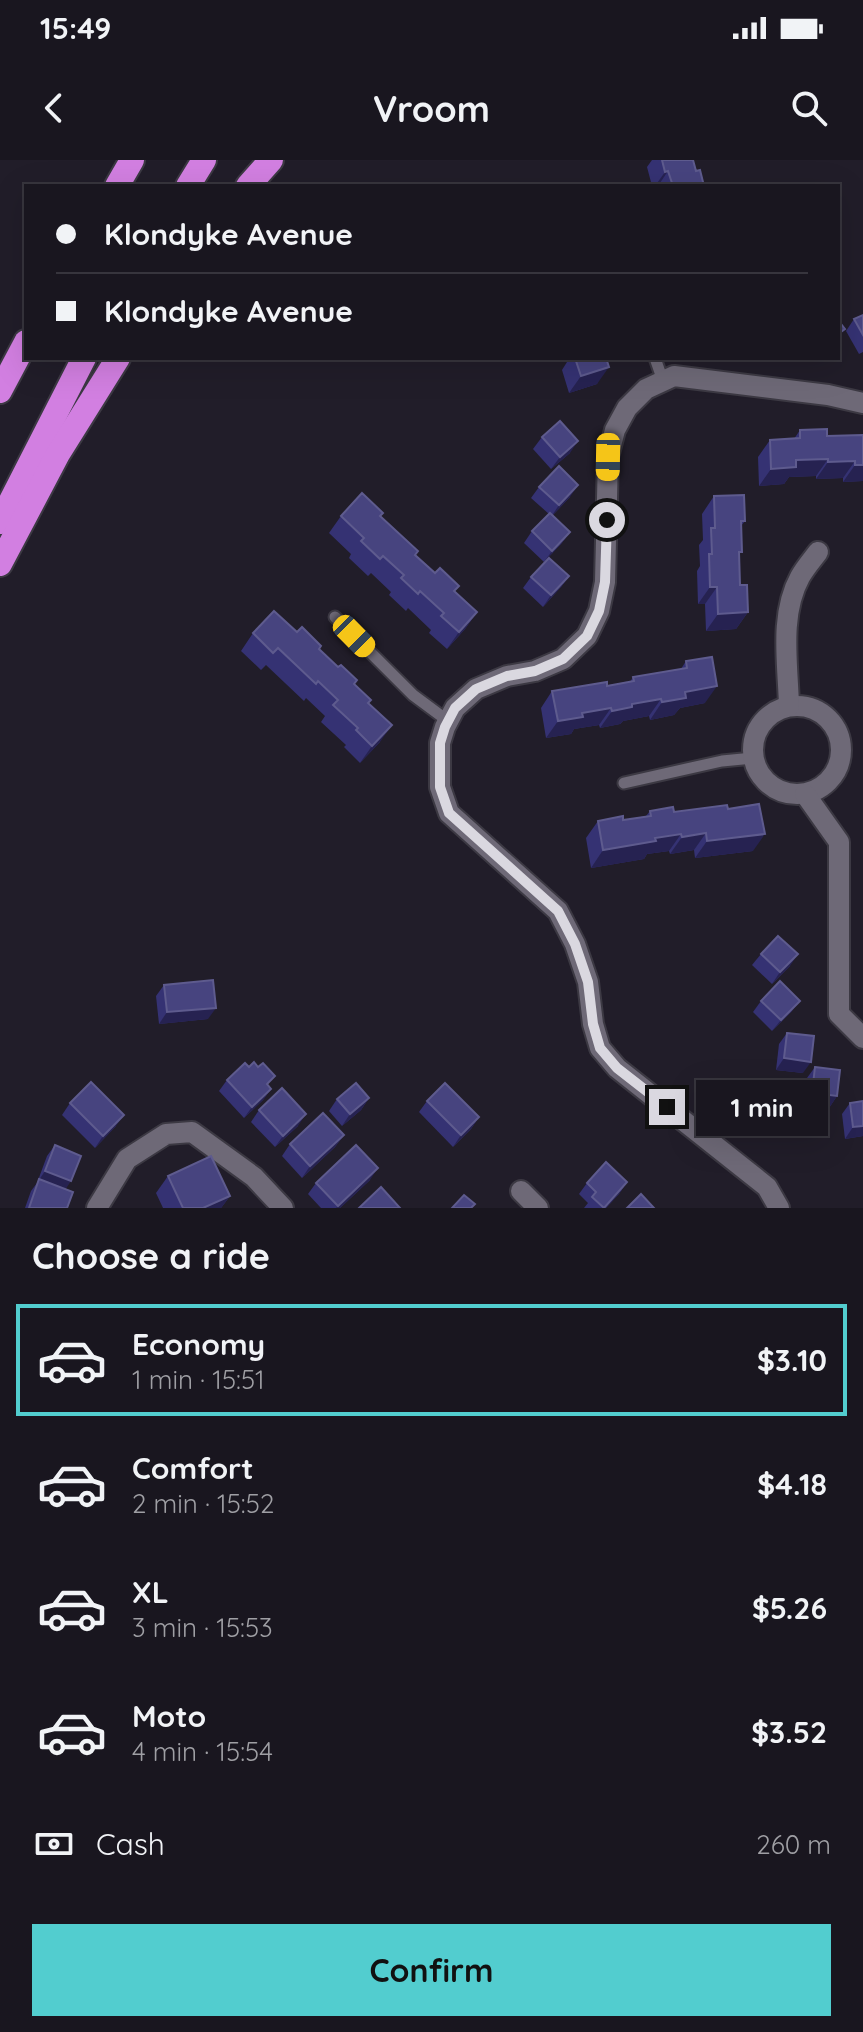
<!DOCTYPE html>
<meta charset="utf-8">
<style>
body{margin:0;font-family:Quicksand,sans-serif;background:#26232c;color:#f1f3f6;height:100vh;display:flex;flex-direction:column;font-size:30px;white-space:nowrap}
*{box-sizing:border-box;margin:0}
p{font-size:26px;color:#9f9fa4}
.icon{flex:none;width:44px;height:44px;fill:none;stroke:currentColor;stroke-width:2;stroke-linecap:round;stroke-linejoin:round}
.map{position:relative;height:1048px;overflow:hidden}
.drawer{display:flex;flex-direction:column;background:#19161f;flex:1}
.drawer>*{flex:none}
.top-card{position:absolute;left:24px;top:24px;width:816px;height:176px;border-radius:0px;box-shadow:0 8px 32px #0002,0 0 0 2px #37353d;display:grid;align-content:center;height:176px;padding:0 32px;background:#19161f}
.end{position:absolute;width:36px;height:36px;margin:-18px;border:10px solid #dad8e0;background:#111;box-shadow:0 0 0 4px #111}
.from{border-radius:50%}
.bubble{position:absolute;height:56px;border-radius:0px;background:#19161f;box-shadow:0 8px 32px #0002,0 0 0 2px #37353d;font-size:26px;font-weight:700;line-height:56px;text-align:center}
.car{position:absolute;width:24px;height:48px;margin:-24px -12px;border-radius:10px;box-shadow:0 0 6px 2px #0007;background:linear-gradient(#f5c518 24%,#345 0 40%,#f5c518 0 76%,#345 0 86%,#f5c518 0)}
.top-card b{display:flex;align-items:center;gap:28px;height:76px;font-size:30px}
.top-card b+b{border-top:2px solid #37353d}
.top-card i{width:20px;height:20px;background:#f1f3f6}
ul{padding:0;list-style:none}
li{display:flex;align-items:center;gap:24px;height:112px;margin:0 16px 12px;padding:0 16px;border:4px solid transparent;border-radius:0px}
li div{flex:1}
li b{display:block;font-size:30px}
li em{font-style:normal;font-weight:700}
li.selected{border-color:#52cdcf}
li>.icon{width:72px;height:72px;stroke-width:1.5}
h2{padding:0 32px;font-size:36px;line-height:96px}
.pay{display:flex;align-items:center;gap:20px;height:88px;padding:0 32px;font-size:30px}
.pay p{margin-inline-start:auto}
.primary-button{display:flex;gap:16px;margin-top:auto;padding:16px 32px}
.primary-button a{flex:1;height:92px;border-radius:0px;background:#52cdcf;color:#111;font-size:32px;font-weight:700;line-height:92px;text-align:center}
.status{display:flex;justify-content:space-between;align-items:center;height:56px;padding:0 40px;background:#19161f;direction:ltr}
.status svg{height:22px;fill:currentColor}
header{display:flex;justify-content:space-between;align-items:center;height:104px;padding:0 32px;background:#19161f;font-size:36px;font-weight:700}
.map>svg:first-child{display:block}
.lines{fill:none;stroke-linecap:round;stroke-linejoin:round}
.service-casing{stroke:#3c3943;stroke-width:15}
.minor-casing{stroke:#3c3943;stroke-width:24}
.motorway-casing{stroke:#3c3943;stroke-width:28}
.service{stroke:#6e6977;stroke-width:11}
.minor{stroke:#6e6977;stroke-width:20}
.motorway{stroke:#d27fe1;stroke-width:24}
.wall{fill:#353273}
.shaded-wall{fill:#262251}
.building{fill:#47447f;stroke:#5e5b8e;stroke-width:2}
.route{stroke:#dad8e0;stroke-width:10}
</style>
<div class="status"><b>15:49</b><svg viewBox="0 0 49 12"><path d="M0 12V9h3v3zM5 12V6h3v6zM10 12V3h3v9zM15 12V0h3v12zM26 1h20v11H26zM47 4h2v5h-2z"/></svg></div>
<header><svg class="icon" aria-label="back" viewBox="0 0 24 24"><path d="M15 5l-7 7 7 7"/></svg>Vroom<svg class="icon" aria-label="search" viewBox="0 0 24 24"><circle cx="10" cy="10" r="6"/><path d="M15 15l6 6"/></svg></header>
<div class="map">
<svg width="863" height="1048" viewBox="0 0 863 1048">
<rect width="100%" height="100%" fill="#211d29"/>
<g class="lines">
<!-- service casing -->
<g class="service-casing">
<g id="service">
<polyline points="655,198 663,221"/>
<polyline points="335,457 413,535 448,561"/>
<polyline points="624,623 722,601 753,598"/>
</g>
</g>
<!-- minor casing -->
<g class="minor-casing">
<g id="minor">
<circle cx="797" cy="590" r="44"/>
<path d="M789,546c-1,-41 -10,-91 11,-129 5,-9 12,-17 18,-25"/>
<polyline points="805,634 839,682 839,854 863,878"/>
<polyline points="521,1031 538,1048"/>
<polyline points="97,1048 127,999 166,974 192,972 254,1017 283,1048"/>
<polyline points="779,1048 767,1027 617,908 600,888 593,864 588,822 575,784 558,751 449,653 440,627 440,583 445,567 455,548 476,529 507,516 535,511 563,499 587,476 599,451 605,422 608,297 615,270 627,248 646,229 674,216 828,235 863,243"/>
</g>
</g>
<!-- motorway casing -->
<g class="motorway-casing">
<g id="motorway">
<polyline points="117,26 132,0"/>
<polyline points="188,26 204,0"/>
<polyline points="248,26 271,0"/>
<polyline points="0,231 26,182"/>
<polyline points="0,362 84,198"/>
<polyline points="0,404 58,294 118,198"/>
</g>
</g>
<!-- service -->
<use href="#service" class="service"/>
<!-- minor -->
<use href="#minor" class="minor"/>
<!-- motorway -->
<use href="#motorway" class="motorway"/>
</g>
<!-- wall -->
<g class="wall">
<polygon points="652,0 693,0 696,11 704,26 652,26 647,7"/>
<polygon points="863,155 863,192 859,194 846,171 854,159"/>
<polygon points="566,198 606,198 597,224 569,233 562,210 567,202"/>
<polygon points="800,270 827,276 863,275 863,321 843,322 843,318 816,319 816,316 789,317 784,324 759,326 758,297 770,280 794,279"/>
<polygon points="542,277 570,293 551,309 533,289"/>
<polygon points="539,327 570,337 552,356 570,372 561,384 544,402 524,383 532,371 549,354 531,338"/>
<polygon points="714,336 745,361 741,366 739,397 740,425 748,452 736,469 706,471 705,444 698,444 697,411 700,406 699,385 703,380 702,354"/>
<polygon points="341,356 380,356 416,395 435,413 459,426 455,431 477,452 465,469 447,489 429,473 431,470 408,448 406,451 389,435 391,432 371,413 368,416 349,398 351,394 329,373"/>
<polygon points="569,416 561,427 543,447 523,428 531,417"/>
<polygon points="297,472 319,489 355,524 369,544 380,582 360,603 344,587 346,585 321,562 325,556 306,538 304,541 266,505 261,510 241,491 253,473"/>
<polygon points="686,501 705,543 680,548 674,555 650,560 649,556 623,561 620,564 600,568 599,565 574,569 571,574 546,578 541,548 552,531 607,526 630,522 633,517 681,509"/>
<polygon points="728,649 753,691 695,698 694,690 670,694 669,691 647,694 644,699 591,708 586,678 598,661 623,660 646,656 650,651 674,652"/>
<polygon points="761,794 790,806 772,824 752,805"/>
<polygon points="164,825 208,859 159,864 156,836"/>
<polygon points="761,841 800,841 791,852 772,871 753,852"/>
<polygon points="787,873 803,913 776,910 779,884"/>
<polygon points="249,907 271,929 263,940 244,958 219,931 227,920"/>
<polygon points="815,907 837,936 829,948 804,945 807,918"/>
<polygon points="369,938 361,950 342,966 329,951 337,939"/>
<polygon points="427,941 479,957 471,969 453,987 419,952"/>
<polygon points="70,943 116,966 95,988 62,955"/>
<polygon points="850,943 863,976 845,979 842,954"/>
<polygon points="259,950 298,966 275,987 251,962"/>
<polygon points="344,975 335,987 302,1018 282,996 290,984"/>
<polygon points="55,985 66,1029 67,1048 25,1048 31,1031 37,1023 47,996"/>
<polygon points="168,1016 230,1036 221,1048 163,1048 156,1033"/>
<polygon points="370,1020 340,1048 321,1048 308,1034 316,1023"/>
<polygon points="627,1022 619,1034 606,1048 584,1048 588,1043 579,1034 587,1023"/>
</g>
<!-- shaded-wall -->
<g class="shaded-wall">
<polygon points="668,11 658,26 655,26 665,12"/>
<polygon points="609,207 597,224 569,233 581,216"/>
<polygon points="578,281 570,293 551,309 560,297"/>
<polygon points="828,299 816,316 789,317 784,324 759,326 771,309 796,300"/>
<polygon points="855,301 843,318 816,319 828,302"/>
<polygon points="855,305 863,305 863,321 843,322"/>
<polygon points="578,325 570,337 551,357 559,345"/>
<polygon points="570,372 561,384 544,402 552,391"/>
<polygon points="569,416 561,427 543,447 551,435"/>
<polygon points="710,427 717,427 705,444 698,444"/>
<polygon points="477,452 465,469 447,489 459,472"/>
<polygon points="748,452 736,469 706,471 718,454"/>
<polygon points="717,526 705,543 680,548 674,555 650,560 662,542 685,532"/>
<polygon points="661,539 649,556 623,561 620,564 600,568 612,551 632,544"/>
<polygon points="611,548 599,565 574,569 571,574 546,578 558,561 582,553"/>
<polygon points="392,565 380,582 360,603 372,586"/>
<polygon points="706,673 694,690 670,694 682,677"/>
<polygon points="681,674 669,691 647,694 644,699 591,708 603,690 655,678"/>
<polygon points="765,674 753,691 695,698 707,681"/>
<polygon points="798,794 790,806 772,824 780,812"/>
<polygon points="800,841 791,852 772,871 781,860"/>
<polygon points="216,848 208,859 159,864 167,852"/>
<polygon points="784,898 811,902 803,913 776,910"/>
<polygon points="271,929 263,940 244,958 252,947"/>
<polygon points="812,933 837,936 829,948 804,945"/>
<polygon points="369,938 361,950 342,966 350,954"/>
<polygon points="306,954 298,966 275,987 283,976"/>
<polygon points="124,955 116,966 95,988 103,976"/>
<polygon points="479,957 471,969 453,987 461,975"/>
<polygon points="863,966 863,976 845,979 853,967"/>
<polygon points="344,975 335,987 302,1018 310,1006"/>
<polygon points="378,1008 370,1020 340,1048 336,1048"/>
<polygon points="45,1011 71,1021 63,1033 39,1019 37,1023"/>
<polygon points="627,1022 619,1034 606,1048 603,1048"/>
<polygon points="230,1036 221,1048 203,1048"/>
</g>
<!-- building -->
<g class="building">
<polygon points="662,0 693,0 696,11 700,10 704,26 673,26 668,11 665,12"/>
<polygon points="863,155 863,175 854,159"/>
<polygon points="838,160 845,169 838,174"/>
<polygon points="575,198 606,198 609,207 581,216"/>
<polygon points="560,261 578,281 560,297 542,277"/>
<polygon points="827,269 827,276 863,275 863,305 855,305 855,301 828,302 828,299 796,300 796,307 771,309 770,280 800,278 800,270"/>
<polygon points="559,306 578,325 559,345 539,327"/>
<polygon points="362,333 383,353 380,356 418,391 415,395 435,413 440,408 459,426 454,431 477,452 459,472 441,456 444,453 420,431 418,434 401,418 404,415 383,396 380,399 361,381 364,378 341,356"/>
<polygon points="744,335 745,361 741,361 742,392 739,392 740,425 747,425 748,452 718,454 717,427 710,427 709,394 712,394 711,368 715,368 714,336"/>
<polygon points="550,353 570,372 552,391 532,371"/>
<polygon points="549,398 569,416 551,435 531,417"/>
<polygon points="274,451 297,472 302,467 321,486 319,489 338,507 341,505 357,520 354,524 371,540 368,543 392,565 372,586 356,570 358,568 333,545 338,540 318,521 316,524 278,488 273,493 253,473"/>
<polygon points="712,497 717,526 685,532 686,538 662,542 661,539 632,544 632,547 612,551 611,548 582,553 583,557 558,561 552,531 607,522 607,526 634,521 633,517 687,508 686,501"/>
<polygon points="759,644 765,674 707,681 706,673 682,677 681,674 655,678 656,681 603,690 598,661 623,656 623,660 651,656 650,651 673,647 674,652 727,645 728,649"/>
<polygon points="778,776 798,794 780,812 761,794"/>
<polygon points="213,820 216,848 167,852 164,825"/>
<polygon points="780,821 800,841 781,860 761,841"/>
<polygon points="787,873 814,876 811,902 784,898"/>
<polygon points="254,902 258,907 263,903 275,916 267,924 271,929 252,947 227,920 245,903 249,907"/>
<polygon points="815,907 840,910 837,936 812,933"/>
<polygon points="91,922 124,955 103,976 70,943"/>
<polygon points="356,923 369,938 350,954 337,939"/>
<polygon points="445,923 479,957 461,975 427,941"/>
<polygon points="282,928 306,954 283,976 259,950"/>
<polygon points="863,941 863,966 853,967 850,943"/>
<polygon points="323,953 344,975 310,1006 290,984"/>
<polygon points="55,985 81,996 71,1021 45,1011"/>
<polygon points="356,985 378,1008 338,1046 316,1023"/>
<polygon points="211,996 230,1036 203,1048 183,1048 168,1016"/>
<polygon points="606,1002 627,1022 604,1048 592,1037 596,1032 587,1023"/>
<polygon points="39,1019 73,1032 67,1048 29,1048"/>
<polygon points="381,1027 400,1048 359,1048"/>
<polygon points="641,1034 654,1048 627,1048"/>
<polygon points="464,1035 475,1044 471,1048 452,1048"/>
</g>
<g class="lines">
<!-- route -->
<polyline class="route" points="607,360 605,422 599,451 587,476 563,499 535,511 507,516 476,529 455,548 445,567 440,583 440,627 449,653 558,751 575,784 588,822 593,864 600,888 617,908 667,947"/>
</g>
</svg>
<i class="end from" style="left:607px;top:360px"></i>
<i class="end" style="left:667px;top:947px"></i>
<div class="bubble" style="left:696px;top:920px;width:132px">1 min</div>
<i class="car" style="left:608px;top:297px;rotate:181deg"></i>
<i class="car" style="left:354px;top:476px;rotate:135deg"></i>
<div class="top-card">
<b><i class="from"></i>Klondyke Avenue</b>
<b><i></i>Klondyke Avenue</b>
</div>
</div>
<section class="drawer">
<h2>Choose a ride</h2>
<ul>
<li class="selected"><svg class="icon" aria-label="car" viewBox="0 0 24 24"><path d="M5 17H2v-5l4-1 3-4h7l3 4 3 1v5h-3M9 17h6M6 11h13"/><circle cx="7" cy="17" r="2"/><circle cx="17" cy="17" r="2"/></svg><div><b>Economy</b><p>1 min · 15:51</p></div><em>$3.10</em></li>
<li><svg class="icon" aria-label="car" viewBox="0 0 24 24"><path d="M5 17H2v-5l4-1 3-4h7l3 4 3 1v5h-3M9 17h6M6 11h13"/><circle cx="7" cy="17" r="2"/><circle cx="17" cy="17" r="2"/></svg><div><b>Comfort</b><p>2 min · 15:52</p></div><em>$4.18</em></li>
<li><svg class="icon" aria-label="car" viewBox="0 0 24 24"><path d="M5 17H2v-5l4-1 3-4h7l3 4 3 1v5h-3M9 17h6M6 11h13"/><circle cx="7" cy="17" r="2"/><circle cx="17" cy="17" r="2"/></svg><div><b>XL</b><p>3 min · 15:53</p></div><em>$5.26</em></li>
<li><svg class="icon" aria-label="car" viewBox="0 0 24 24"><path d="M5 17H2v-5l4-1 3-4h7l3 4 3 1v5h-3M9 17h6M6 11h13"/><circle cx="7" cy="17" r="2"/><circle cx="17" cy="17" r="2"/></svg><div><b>Moto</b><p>4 min · 15:54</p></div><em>$3.52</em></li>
</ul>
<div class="pay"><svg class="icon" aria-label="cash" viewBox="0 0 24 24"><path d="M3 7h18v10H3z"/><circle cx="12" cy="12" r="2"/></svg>Cash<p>260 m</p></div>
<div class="primary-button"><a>Confirm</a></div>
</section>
